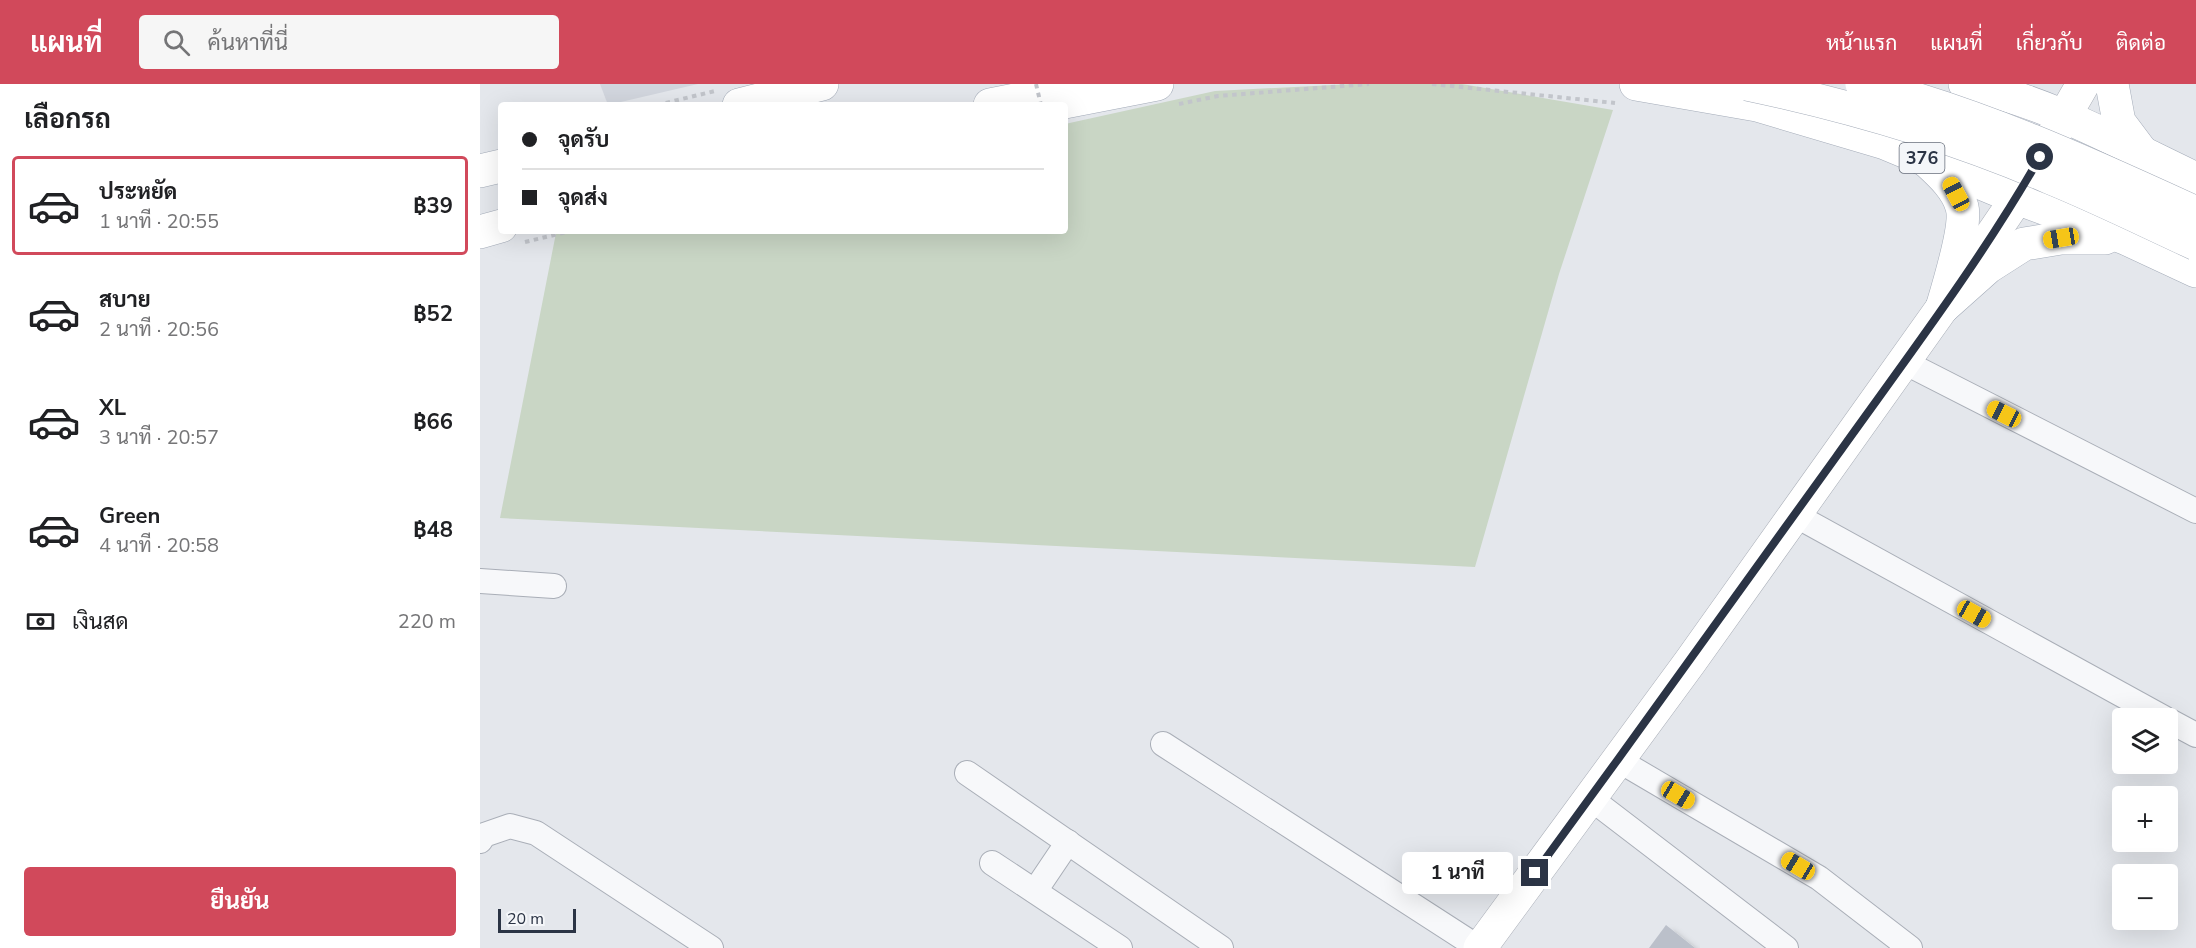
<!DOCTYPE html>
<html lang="th">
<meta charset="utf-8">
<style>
body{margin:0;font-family:"Nunito Sans",Sarabun,sans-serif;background:#f6f6f6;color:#202124;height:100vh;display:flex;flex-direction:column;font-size:22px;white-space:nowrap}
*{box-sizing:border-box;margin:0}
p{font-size:20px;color:#757577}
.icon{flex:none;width:33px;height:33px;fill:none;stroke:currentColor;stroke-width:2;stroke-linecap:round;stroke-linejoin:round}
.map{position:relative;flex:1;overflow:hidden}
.drawer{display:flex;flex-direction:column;background:#fff;width:480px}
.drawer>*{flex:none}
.banner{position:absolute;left:18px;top:18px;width:570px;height:132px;border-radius:6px;box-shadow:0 6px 24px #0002;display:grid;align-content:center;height:132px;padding:0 24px;background:#fff}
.buttons{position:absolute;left:1632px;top:624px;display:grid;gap:12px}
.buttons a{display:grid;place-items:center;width:66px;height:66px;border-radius:6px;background:#fff;box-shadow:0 6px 24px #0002;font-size:30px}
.scale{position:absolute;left:18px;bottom:15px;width:78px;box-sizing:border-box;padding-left:6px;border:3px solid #2b3445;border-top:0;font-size:16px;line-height:21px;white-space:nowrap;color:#2b3445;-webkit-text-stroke:4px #f4f6f9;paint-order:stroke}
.end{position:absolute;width:27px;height:27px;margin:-14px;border:8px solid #2b3445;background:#fff;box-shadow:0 0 0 3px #fff}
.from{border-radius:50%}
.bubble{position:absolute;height:42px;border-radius:6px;background:#fff;box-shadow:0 6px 24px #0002;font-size:20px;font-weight:700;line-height:42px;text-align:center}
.car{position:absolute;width:18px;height:36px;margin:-18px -9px;border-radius:8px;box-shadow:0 0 4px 2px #0007;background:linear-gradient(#f5c518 24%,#345 0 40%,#f5c518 0 76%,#345 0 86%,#f5c518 0)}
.banner b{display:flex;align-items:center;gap:21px;height:57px;font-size:22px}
.banner b+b{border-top:2px solid #e0e0e0}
.banner i{width:15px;height:15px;background:#202124}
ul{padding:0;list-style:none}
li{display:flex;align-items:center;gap:18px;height:99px;margin:0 12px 9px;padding:0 12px;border:3px solid transparent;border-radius:6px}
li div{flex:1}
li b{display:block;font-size:22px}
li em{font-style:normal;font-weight:700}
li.active{border-color:#d1495b}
li>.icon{width:54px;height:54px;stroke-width:1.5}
h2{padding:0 24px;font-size:27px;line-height:72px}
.pay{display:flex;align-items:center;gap:15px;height:66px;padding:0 24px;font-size:22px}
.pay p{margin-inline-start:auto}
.primary-button{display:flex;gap:12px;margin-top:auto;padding:12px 24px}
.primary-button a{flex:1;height:69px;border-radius:6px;background:#d1495b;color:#fff;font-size:24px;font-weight:700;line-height:69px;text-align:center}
header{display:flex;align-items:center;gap:36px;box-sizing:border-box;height:84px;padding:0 30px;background:#d1495b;color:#fff}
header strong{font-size:28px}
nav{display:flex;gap:33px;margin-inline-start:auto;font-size:21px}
.search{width:420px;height:54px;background:#f6f6f6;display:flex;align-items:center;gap:15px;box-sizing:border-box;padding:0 21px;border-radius:6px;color:#757577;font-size:22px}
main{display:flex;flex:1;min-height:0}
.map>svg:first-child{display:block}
.built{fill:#d2d6de}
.green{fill:#c9d6c5}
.building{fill:#bbc0ca;filter:url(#shadow)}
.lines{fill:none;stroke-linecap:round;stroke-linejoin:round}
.street-casing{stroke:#a9aeb7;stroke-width:26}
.secondary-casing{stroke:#a9aeb7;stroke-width:34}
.primary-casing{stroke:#a3abb8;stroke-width:34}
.path{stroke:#c2c5cb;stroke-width:4;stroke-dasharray:4.5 4.5;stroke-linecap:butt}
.street{stroke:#f7f8fa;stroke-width:24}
.secondary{stroke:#fff;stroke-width:33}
.primary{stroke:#fff;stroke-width:33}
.primary-bridge-casing{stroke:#a3abb8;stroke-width:34;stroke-linecap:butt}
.path-bridge{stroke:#c2c5cb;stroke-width:4;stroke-dasharray:4.5 4.5;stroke-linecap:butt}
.primary-bridge{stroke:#fff;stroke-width:33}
.route{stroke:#2b3445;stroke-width:8}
.labels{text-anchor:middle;stroke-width:4.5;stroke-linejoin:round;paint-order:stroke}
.shield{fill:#f4f6f9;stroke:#676e7b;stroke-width:1.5}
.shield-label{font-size:18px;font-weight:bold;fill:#2b3445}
</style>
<header>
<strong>แผนที่</strong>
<div class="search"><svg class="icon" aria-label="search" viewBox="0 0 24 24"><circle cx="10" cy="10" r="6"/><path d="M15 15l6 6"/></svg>ค้นหาที่นี่</div>
<nav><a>หน้าแรก</a><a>แผนที่</a><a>เกี่ยวกับ</a><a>ติดต่อ</a></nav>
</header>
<main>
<section class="drawer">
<h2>เลือกรถ</h2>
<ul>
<li class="active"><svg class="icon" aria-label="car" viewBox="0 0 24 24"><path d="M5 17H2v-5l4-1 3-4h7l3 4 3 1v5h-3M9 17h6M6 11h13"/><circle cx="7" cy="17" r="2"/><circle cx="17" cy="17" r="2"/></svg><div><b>ประหยัด</b><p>1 นาที · 20:55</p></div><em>฿39</em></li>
<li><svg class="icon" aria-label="car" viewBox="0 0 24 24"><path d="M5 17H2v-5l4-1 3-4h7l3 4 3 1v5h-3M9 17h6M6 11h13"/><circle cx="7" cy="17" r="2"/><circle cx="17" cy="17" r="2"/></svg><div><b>สบาย</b><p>2 นาที · 20:56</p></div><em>฿52</em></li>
<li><svg class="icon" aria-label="car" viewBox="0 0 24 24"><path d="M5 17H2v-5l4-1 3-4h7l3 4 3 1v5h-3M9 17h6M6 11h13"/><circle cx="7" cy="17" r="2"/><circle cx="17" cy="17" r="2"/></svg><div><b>XL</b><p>3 นาที · 20:57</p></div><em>฿66</em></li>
<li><svg class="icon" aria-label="car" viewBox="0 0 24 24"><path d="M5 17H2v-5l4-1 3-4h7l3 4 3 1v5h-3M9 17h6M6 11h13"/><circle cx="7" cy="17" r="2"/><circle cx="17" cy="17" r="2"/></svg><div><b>Green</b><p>4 นาที · 20:58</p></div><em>฿48</em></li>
</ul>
<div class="pay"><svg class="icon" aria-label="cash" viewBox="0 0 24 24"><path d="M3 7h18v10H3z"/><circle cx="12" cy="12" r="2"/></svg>เงินสด<p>220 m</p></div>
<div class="primary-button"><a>ยืนยัน</a></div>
</section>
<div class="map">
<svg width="1716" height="864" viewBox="0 0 1716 864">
<defs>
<filter id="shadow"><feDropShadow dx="5.5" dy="5.5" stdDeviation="3" flood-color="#0004"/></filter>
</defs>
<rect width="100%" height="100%" fill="#e4e7ec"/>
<!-- built -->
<polygon class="built" points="120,0 218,0 128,21"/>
<!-- green -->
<polygon class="green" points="873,0 982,0 1133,26 1079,190 995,483 20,434 76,149 87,147 585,147 585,40 735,7"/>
<!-- building -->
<polygon class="building" points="1186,841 1215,864 1169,864"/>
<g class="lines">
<!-- street casing -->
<g class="street-casing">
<g id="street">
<polyline points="1424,278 1716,427"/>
<polyline points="1315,431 1684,634"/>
<polyline points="0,497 74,502"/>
<polyline points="1688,636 1716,651"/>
<polyline points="683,660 999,864"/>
<polyline points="1138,676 1339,794 1430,864"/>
<polyline points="487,689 741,864"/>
<polyline points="1110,714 1306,864"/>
<polyline points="0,757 4,751 30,742 56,749 231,864"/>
<polyline points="512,779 640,864"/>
<polyline points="555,807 588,758"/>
</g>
</g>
<!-- secondary casing -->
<g class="secondary-casing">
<polyline id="secondary" points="1000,864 1210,578 1462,224 1537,114 1603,0"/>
</g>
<!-- primary casing -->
<g class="primary-casing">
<g id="primary">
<polyline points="1156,0 1277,21 1405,59 1537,114 1645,154 1716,187"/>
<path d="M1485,0c81,17 157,60 231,95"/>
<polyline points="1632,0 1639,38 1663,70"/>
<polyline points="259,21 342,0"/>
<polyline points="510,21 535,16 587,0"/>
<polyline points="569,21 677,0"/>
<path d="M1449,79c13,12 28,26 33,44 5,18 -14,81 -20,101"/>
<polyline points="0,87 21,82"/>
<polyline points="0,148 21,142"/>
<polyline points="1462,224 1508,183 1544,160 1581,154 1625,154"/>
</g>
</g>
<!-- path -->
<g class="path">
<polyline points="952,0 1135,19"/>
<polyline points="699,20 738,12 889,0"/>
<polyline points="177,21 235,7"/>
<polyline points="45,158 91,147"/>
</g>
<!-- street -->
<use href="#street" class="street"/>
<!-- secondary -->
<use href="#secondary" class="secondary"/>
<!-- primary -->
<use href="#primary" class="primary"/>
<!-- primary-bridge casing -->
<g class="primary-bridge-casing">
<g id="primary-bridge">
<path d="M1267,0c104,22 207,52 304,94 49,20 97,44 145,66"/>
<path d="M1382,0c116,29 225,79 334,129"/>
</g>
</g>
<!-- path-bridge -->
<polyline class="path-bridge" points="556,0 561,21"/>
<!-- primary-bridge -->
<use href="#primary-bridge" class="primary-bridge"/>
</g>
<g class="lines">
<!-- route -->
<path class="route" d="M1055,789c101,-138 201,-276 301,-416 70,-98 144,-195 204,-300"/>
</g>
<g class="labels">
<!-- shield labels -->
<rect class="shield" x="1419.5" y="59" width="45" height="30" rx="4.5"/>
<g class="shield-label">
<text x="1442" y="80">376</text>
</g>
</g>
</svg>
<div class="buttons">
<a><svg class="icon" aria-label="layers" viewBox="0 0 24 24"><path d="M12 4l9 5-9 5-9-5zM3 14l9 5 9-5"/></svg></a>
<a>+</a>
<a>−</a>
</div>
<div class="scale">20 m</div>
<i class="end from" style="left:1560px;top:73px"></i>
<i class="end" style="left:1055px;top:789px"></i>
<div class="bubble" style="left:922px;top:768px;width:111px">1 นาที</div>
<i class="car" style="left:1476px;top:110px;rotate:332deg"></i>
<i class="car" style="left:1581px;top:154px;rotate:261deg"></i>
<i class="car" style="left:1524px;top:330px;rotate:297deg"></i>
<i class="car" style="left:1494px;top:530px;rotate:119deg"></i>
<i class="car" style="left:1198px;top:711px;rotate:121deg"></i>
<i class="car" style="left:1318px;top:782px;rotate:301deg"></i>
<div class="banner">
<b><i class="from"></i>จุดรับ</b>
<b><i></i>จุดส่ง</b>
</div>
</div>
</main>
